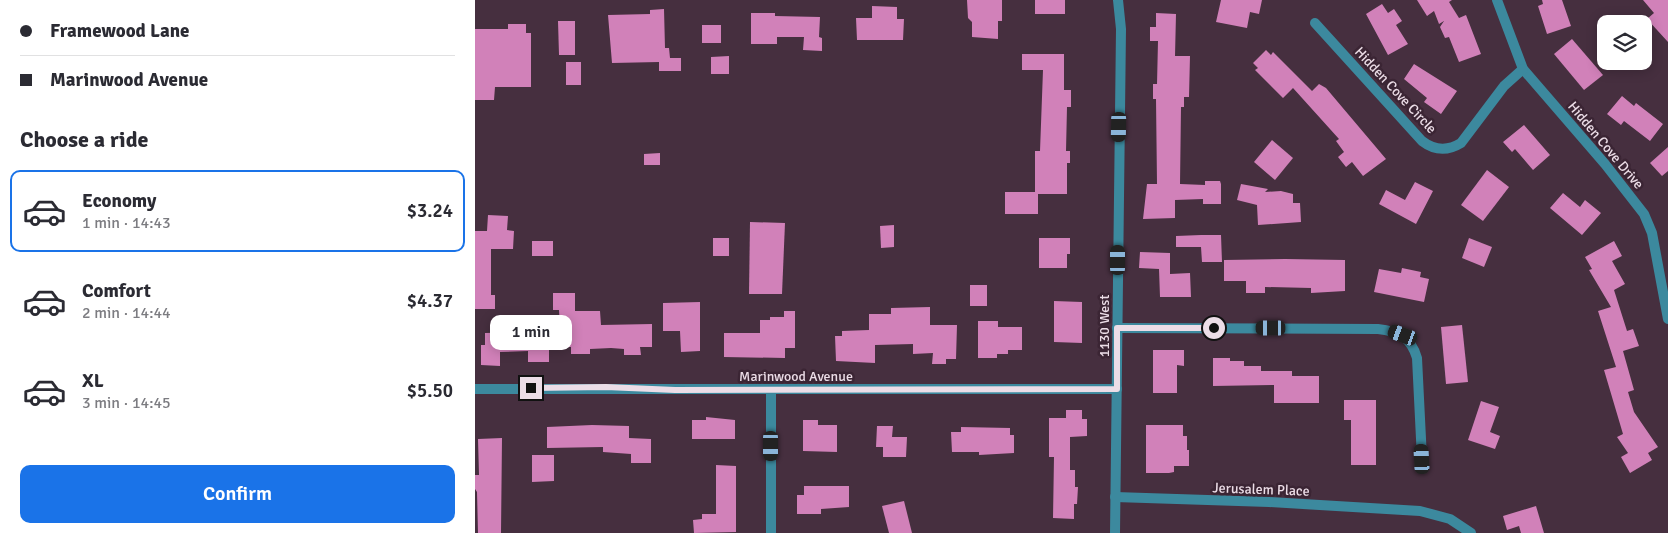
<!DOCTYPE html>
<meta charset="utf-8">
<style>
body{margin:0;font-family:Signika,sans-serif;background:#f2f2f3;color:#2b2b33;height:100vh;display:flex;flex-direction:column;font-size:19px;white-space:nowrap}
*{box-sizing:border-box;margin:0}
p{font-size:16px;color:#7c7c81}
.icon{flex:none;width:28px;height:28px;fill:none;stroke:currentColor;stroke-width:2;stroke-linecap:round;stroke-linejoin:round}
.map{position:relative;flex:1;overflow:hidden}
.drawer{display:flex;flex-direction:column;background:#fff;width:475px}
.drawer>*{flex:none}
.guide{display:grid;align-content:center;height:110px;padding:0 20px;background:#fff}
.controls{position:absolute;left:1122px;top:15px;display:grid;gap:10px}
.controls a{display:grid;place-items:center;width:55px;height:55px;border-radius:10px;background:#fff;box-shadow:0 2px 12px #0003;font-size:25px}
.end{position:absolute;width:22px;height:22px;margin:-11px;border:6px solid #ecdde7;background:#111;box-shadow:0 0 0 2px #111}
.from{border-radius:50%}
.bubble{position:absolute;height:35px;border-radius:10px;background:#fff;box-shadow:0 2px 12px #0003;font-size:16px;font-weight:600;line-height:35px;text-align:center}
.car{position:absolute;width:15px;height:30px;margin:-15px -8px;border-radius:6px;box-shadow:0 0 4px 1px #0007;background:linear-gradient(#222 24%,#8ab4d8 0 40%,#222 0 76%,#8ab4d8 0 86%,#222 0)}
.guide b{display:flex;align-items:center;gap:18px;height:48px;font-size:19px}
.guide b+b{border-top:1px solid #e1e1e2}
.guide i{width:12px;height:12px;background:#2b2b33}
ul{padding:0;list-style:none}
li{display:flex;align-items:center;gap:15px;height:82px;margin:0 10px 8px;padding:0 10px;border:2px solid transparent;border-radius:10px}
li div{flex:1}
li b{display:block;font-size:19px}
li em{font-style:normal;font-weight:600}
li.selected{border-color:#1a73e8}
li>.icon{width:45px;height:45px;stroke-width:1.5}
h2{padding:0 20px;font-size:22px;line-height:60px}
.cta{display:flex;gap:10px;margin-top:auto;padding:10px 20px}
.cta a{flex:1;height:58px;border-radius:10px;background:#1a73e8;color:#fff;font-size:20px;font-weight:600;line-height:58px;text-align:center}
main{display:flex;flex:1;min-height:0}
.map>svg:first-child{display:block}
.building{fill:#d181b9}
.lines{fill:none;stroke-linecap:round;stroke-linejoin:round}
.minor{stroke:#3c899e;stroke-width:10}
.route{stroke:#ecdde7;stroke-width:6}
.labels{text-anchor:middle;stroke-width:5;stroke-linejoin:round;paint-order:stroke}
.street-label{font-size:14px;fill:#ecdde7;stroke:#3b2534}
</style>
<main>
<section class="drawer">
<div class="guide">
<b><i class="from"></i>Framewood Lane</b>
<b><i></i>Marinwood Avenue</b>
</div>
<h2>Choose a ride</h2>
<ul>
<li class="selected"><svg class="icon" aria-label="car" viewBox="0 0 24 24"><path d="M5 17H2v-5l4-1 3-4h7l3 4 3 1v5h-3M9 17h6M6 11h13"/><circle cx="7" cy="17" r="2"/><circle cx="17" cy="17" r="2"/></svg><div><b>Economy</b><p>1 min · 14:43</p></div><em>$3.24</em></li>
<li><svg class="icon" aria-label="car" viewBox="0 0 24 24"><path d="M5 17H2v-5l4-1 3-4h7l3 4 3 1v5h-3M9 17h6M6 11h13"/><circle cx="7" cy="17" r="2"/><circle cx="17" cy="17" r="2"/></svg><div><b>Comfort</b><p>2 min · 14:44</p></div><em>$4.37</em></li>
<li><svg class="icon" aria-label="car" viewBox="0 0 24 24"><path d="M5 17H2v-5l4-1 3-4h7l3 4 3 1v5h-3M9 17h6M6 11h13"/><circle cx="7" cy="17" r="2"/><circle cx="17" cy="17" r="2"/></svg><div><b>XL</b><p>3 min · 14:45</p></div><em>$5.50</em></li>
</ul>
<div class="cta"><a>Confirm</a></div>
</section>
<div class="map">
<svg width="1193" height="533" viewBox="0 0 1193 533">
<rect width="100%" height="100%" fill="#462f3f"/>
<!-- building -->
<g class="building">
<polygon points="492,0 527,0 527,21 523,21 523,39 497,37 497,22 493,18"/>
<rect x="560" y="0" width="30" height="14"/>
<polygon points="746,0 787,0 784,14 775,12 772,28 741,22"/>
<polygon points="942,0 977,0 974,2 984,18 991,15 1006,54 984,62 974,37 970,38 965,27 969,21 964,24 959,11 952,16"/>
<polygon points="1067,0 1087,0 1096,26 1072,34 1063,6 1068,4"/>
<polygon points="1168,0 1193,0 1193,42 1172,19 1179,13"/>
<polygon points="907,4 913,13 919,9 927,21 921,25 933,44 913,55 891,14"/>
<polygon points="397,6 422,7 422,19 429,19 428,40 382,40 381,18 397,18"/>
<polygon points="189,9 190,48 194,48 195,58 206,58 206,71 184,71 184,62 137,63 133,15 175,14 175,10"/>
<polygon points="276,13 300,13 300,16 345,17 344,37 347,38 347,51 328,50 329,37 302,37 302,44 276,44"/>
<polygon points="681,13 701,14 700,56 715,56 714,97 709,97 709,107 706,107 705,184 730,185 730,181 745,181 746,184 746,204 728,204 728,199 700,200 700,218 668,219 672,184 682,184 681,99 678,99 678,84 682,84 683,41 675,41 675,27 681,27"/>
<polygon points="83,21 100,21 100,55 84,55"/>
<polygon points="33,24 51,24 51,33 56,33 56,87 20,87 19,100 0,100 0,29 33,29"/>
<rect x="227" y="25" width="19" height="18"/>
<polygon points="1097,39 1128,75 1109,90 1079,54"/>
<polygon points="791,50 796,55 798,52 837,91 844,84 851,88 911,159 888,176 877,162 871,167 863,157 869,152 861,141 864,139 818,88 808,98 780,70 783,68 778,63"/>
<polygon points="547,54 589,54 589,90 596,90 596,107 592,107 591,151 595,151 595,163 592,163 592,194 563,194 563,214 530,214 530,192 560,192 560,151 565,151 568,70 547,70"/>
<polygon points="254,56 254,74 236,74 236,57"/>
<rect x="91" y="62" width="15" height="23"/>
<polygon points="939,64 982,91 966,114 949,102 952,98 929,79"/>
<polygon points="1147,96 1159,106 1161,103 1188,124 1175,141 1149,121 1146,125 1132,114"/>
<polygon points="1049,125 1075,155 1058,170 1040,149 1037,152 1028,142"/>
<polygon points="797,140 818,158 800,180 779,162"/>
<polygon points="1193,147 1193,171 1187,176 1175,163"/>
<polygon points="185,153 185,165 169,165 169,154"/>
<polygon points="1012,170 1034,187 1008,221 986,205"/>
<polygon points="940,182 958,191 941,224 904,204 911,190 930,200"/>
<polygon points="766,184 793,189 790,192 806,191 818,194 818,203 825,203 826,222 783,225 782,205 762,200"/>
<polygon points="1088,193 1105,207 1110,200 1126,213 1107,235 1075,208"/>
<polygon points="13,215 33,216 32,230 39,231 38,249 16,249 16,295 20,295 20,309 0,309 0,231 12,231"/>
<polygon points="275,222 310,223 307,294 274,294"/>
<polygon points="419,225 419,247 406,248 405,226"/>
<polygon points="726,235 746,235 747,262 727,262 726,247 701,247 701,236"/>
<rect x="238" y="238" width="16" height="18"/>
<polygon points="564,238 595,238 595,254 592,254 592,268 564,268"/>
<polygon points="994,238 1017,247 1009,267 987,258"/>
<rect x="57" y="241" width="21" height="15"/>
<polygon points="1139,241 1147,256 1137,261 1150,284 1139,290 1152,331 1158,329 1164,346 1148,351 1159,390 1153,392 1159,412 1183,447 1173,453 1177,460 1155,473 1146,457 1153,453 1142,437 1148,434 1129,370 1141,367 1123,311 1136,307 1114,270 1117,269 1110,257"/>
<polygon points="665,252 695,253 695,274 715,273 716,297 685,297 684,269 664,268"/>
<polygon points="810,259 870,260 870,291 836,293 836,288 790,287 790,293 771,293 771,281 749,281 749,260"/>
<polygon points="927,268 946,272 945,277 954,279 949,302 899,292 904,269 926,273"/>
<rect x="495" y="285" width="17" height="21"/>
<polygon points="78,293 100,293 100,311 125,311 126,325 177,324 177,347 165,347 166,355 149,355 149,349 136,348 115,349 115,354 96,354 96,347 86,347 84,310 78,310"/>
<polygon points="579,301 607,302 607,343 579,342"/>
<polygon points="225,302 225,351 206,352 205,331 188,331 188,303"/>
<polygon points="455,307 455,325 482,325 481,359 471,359 471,364 457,364 458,353 438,354 438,344 400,345 400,363 361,361 360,336 367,336 367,331 394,330 394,314 416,314 416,308"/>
<polygon points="309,311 320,311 320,348 310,348 310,358 249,357 249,333 285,333 285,320 295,320 295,317 309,317"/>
<polygon points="503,321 523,321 523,327 547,327 547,350 533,350 533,354 522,354 522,358 503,358"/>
<polygon points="987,325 993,382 971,384 966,327"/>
<polygon points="55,332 56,345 64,344 64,349 74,348 74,362 53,362 53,351 25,352 25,366 6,365 6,345 10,345 10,333"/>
<polygon points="678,350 709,350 709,366 702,365 702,393 678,393"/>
<polygon points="738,358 755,358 755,361 769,361 769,366 786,366 786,371 817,371 817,376 844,376 844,403 799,403 799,385 738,386"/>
<polygon points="869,400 901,400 901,465 876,465 876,420 869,420"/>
<polygon points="1006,401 1024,407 1015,432 1025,436 1020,449 993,440"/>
<polygon points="591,410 607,410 607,419 612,419 612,436 595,437 595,470 600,470 600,487 603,487 602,504 599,504 599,519 578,518 579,457 574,457 574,418 591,418"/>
<polygon points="231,417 260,420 260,439 217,439 217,420 231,420"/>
<polygon points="328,420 343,420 343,425 362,425 362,452 328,451"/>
<polygon points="117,425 154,426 154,438 176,439 176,463 156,463 156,454 128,452 128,447 72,448 72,427"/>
<polygon points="671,425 708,425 708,436 712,436 712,450 714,450 714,466 699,466 699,472 694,473 671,473"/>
<polygon points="402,426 418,426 417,437 432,437 431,457 408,457 408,447 401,447"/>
<polygon points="486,427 535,428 535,435 539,435 539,453 504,455 504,452 477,452 476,432 486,432"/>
<polygon points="27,438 26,533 3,533 2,492 0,489 0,475 4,475 3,439"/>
<polygon points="57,455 79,455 79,481 57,482"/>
<polygon points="241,465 261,466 261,532 219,533 218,520 227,519 227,514 241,514"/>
<polygon points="329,486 374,486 374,507 346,509 346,514 322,514 322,495 329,495"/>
<polygon points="429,501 437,533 414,533 407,506"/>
<polygon points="1061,506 1069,533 1046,533 1044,526 1032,530 1028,516"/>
</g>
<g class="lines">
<!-- minor -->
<g class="minor">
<polyline points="1022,0 1048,69 1130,164 1169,214 1177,233 1193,319"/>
<path d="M840,23l107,118c13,10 26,10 39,2l43,-57 19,-17"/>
<path d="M642,328l261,1c20,2 33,8 39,29l5,101"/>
<polyline points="0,389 642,389"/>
<polyline points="296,390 296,533"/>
<polyline points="640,497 794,502 945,511 975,519 996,533"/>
<polyline points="640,533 646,29 643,0"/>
</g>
</g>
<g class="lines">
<!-- route -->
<polyline class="route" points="56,388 131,387 200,390 642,389 642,328 739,328"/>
</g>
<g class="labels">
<!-- street labels -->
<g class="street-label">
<text transform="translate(921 90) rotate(47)" y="5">Hidden Cove Circle</text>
<text transform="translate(1131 145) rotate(50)" y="5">Hidden Cove Drive</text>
<text transform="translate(629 326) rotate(-90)" y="5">1130 West</text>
<text x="321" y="381">Marinwood Avenue</text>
<text transform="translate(786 489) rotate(2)" y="5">Jerusalem Place</text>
</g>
</g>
</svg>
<div class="controls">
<a><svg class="icon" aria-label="layers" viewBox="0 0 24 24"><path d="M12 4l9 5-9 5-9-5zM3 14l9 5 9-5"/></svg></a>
</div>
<i class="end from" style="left:739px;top:328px"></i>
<i class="end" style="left:56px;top:388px"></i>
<div class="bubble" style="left:15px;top:315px;width:82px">1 min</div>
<i class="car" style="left:644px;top:127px;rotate:181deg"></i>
<i class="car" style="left:643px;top:260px;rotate:0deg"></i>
<i class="car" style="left:796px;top:328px;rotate:270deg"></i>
<i class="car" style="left:928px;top:335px;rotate:290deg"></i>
<i class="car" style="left:296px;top:446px;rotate:180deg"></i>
<i class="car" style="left:947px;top:459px;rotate:357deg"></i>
</div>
</main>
